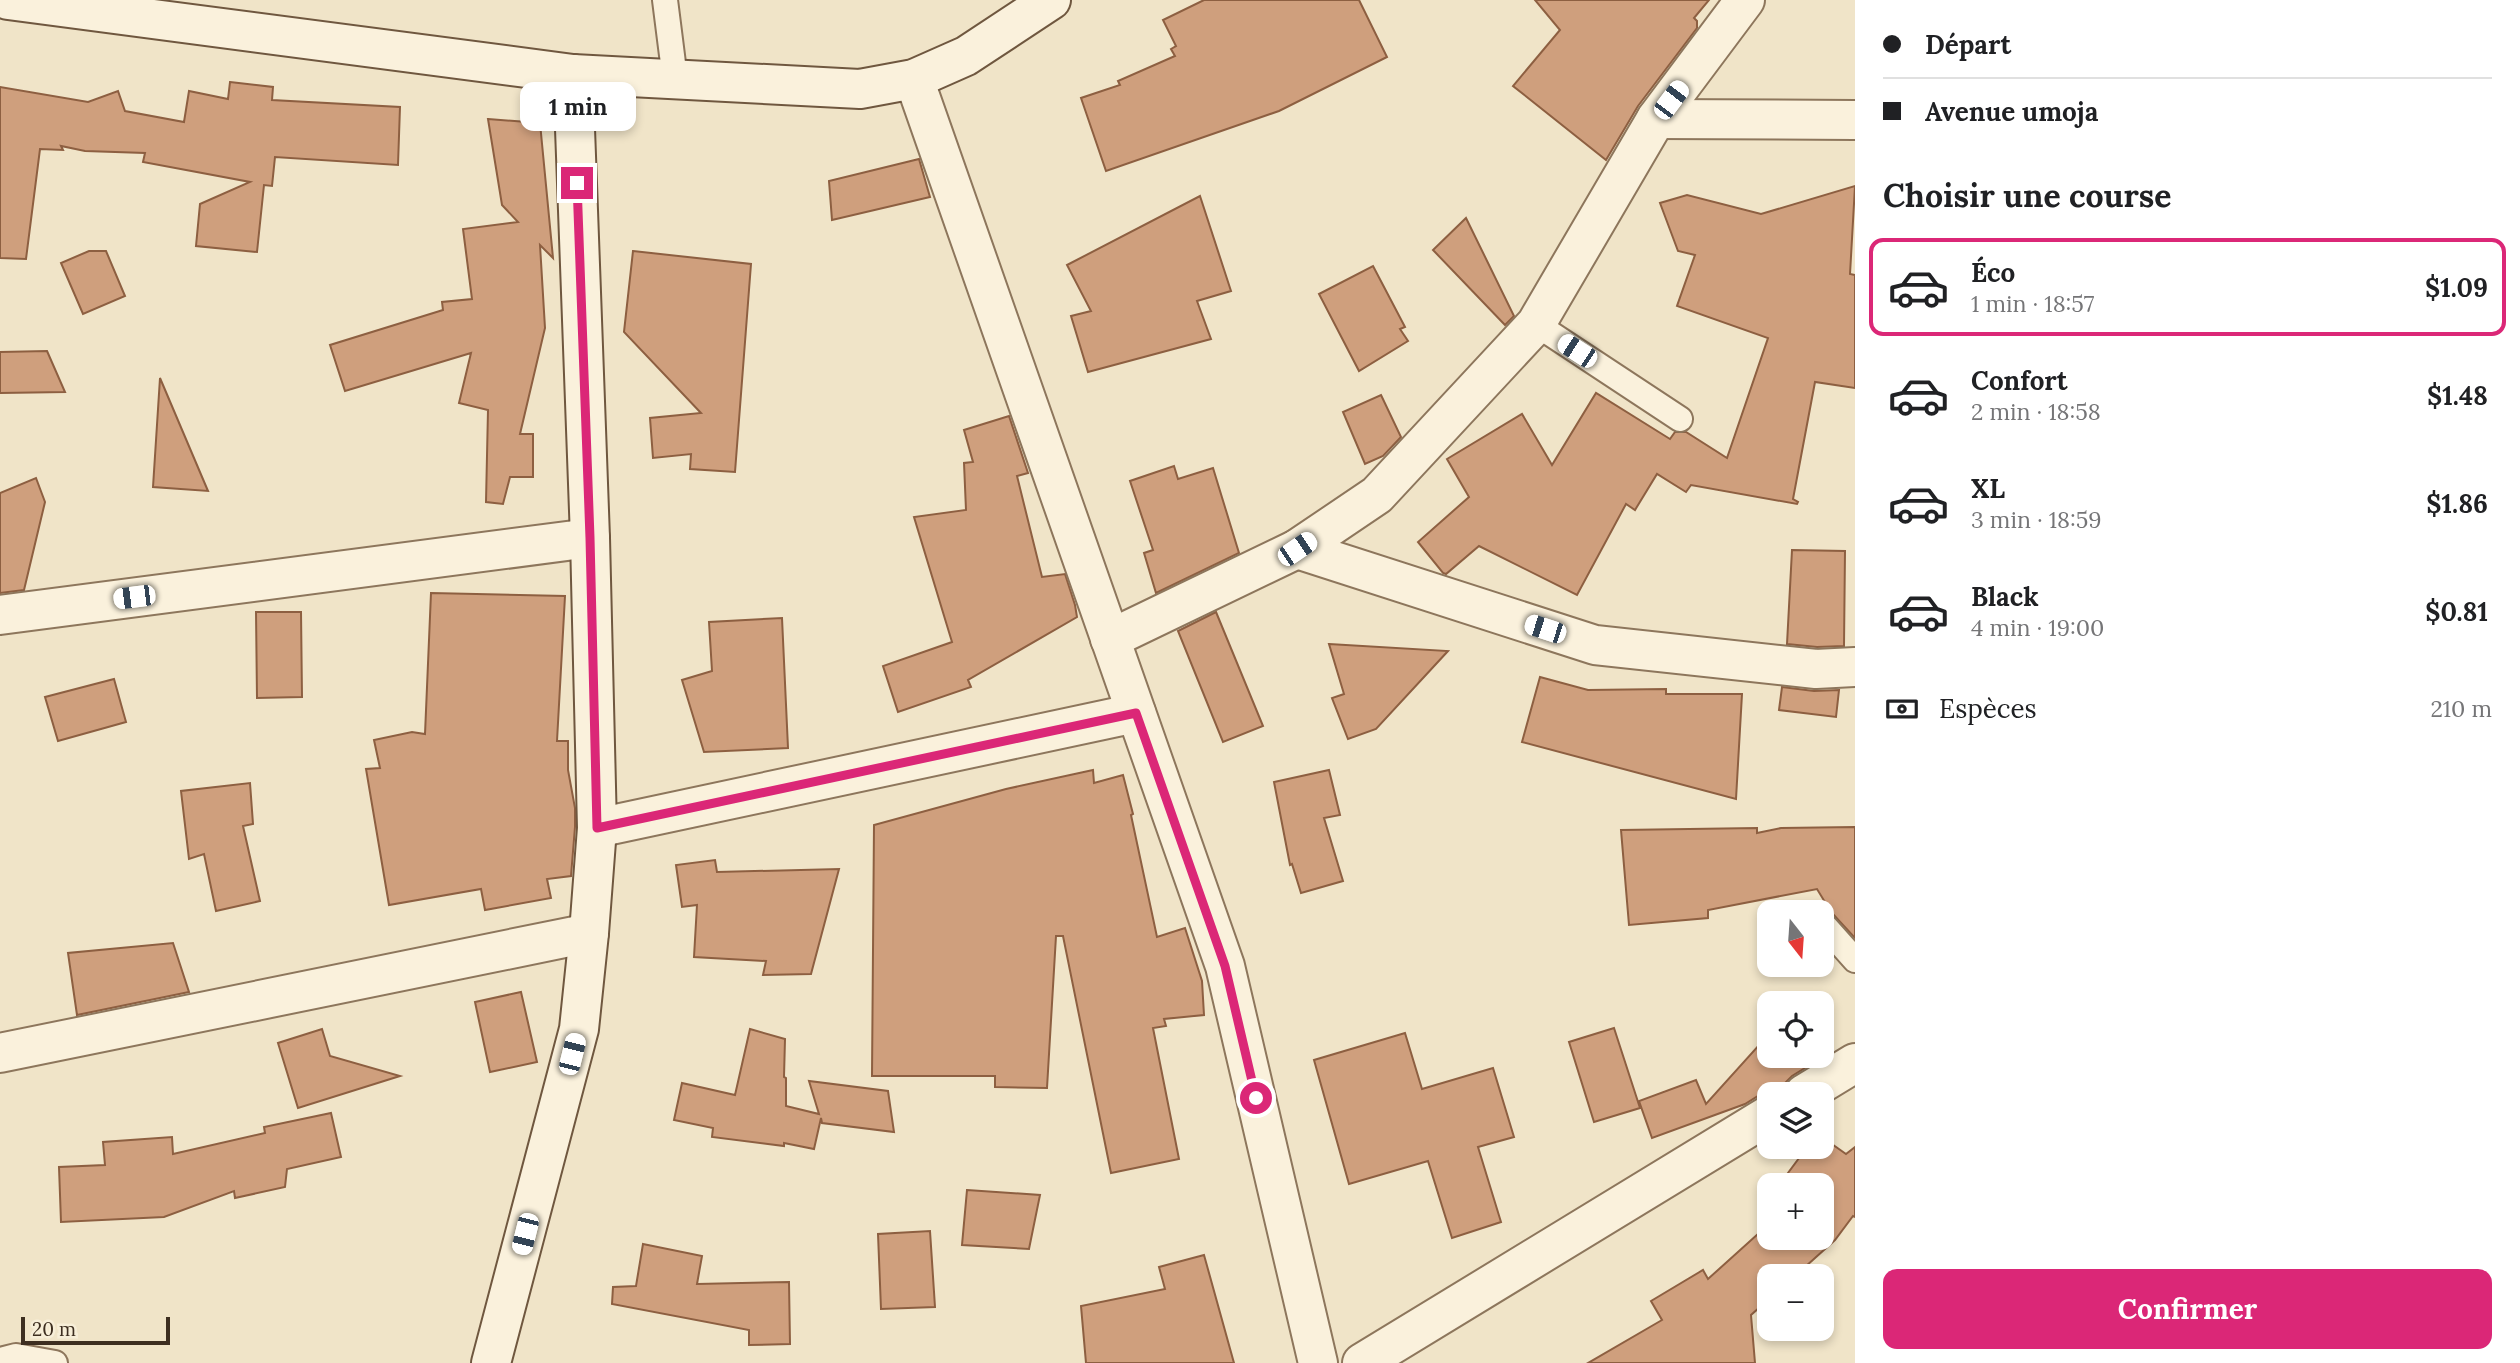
<!DOCTYPE html>
<html lang="fr">
<meta charset="utf-8">
<style>
body{margin:0;font-family:Lora,serif;background:#f6f6f6;color:#202124;height:100vh;display:flex;flex-direction:column;font-size:26px;white-space:nowrap}
*{box-sizing:border-box;margin:0}
p{font-size:23px;color:#757577}
.icon{flex:none;width:38px;height:38px;fill:none;stroke:currentColor;stroke-width:2;stroke-linecap:round;stroke-linejoin:round}
.map{position:relative;flex:1;overflow:hidden}
.details{display:flex;flex-direction:column;background:#fff;width:665px}
.details>*{flex:none}
.guide{display:grid;align-content:center;height:154px;padding:0 28px;background:#fff}
.needle{width:46px;rotate:163deg}
.fabs{position:absolute;left:1757px;top:900px;display:grid;gap:14px}
.fabs a{display:grid;place-items:center;width:77px;height:77px;border-radius:14px;background:#fff;box-shadow:0 4px 10px #0003;font-size:35px}
.scale{position:absolute;left:21px;bottom:18px;width:149px;box-sizing:border-box;padding-left:7px;border:4px solid #3d2e20;border-top:0;font-size:19px;line-height:24px;white-space:nowrap;color:#3d2e20;-webkit-text-stroke:5px #f7eed8;paint-order:stroke}
.end{position:absolute;width:32px;height:32px;margin:-16px;border:9px solid #db2777;background:#fff;box-shadow:0 0 0 4px #fff}
.from{border-radius:50%}
.bubble{position:absolute;height:49px;border-radius:14px;background:#fff;box-shadow:0 4px 10px #0003;font-size:23px;font-weight:700;line-height:49px;text-align:center}
.car{position:absolute;width:21px;height:42px;margin:-21px -10px;border-radius:9px;box-shadow:0 0 5px 2px #0007;background:linear-gradient(#fff 24%,#345 0 40%,#fff 0 76%,#345 0 86%,#fff 0)}
.guide b{display:flex;align-items:center;gap:24px;height:66px;font-size:26px}
.guide b+b{border-top:2px solid #e0e0e0}
.guide i{width:18px;height:18px;background:#202124}
ul{padding:0;list-style:none}
li{display:flex;align-items:center;gap:21px;height:98px;margin:0 14px 10px;padding:0 14px;border:4px solid transparent;border-radius:14px}
li div{flex:1}
li b{display:block;font-size:26px}
li em{font-style:normal;font-weight:700}
li.current{border-color:#db2777}
li>.icon{width:63px;height:63px;stroke-width:1.5}
h2{padding:0 28px;font-size:32px;line-height:84px}
.pay{display:flex;align-items:center;gap:18px;height:77px;padding:0 28px;font-size:26px}
.pay p{margin-inline-start:auto}
.action{display:flex;gap:14px;margin-top:auto;padding:14px 28px}
.action a{flex:1;height:80px;border-radius:14px;background:#db2777;color:#fff;font-size:28px;font-weight:700;line-height:80px;text-align:center}
main{display:flex;flex:1;min-height:0}
.map>svg:first-child{display:block}
.building{fill:#cf9f7d;stroke:#8d5f41;stroke-width:2}
.lines{fill:none;stroke-linecap:round;stroke-linejoin:round}
.lane-casing{stroke:#8d765c;stroke-width:28}
.street-casing{stroke:#8d765c;stroke-width:42}
.secondary-casing{stroke:#6f573f;stroke-width:42}
.lane{stroke:#faf1dc;stroke-width:24}
.street{stroke:#faf1dc;stroke-width:38}
.secondary{stroke:#faf1dc;stroke-width:38}
.route{stroke:#db2777;stroke-width:9}
</style>
<main>
<div class="map">
<svg width="1855" height="1363" viewBox="0 0 1855 1363">
<rect width="100%" height="100%" fill="#f0e4c8"/>
<!-- building -->
<g class="building">
<polygon points="1204,0 1359,0 1387,57 1279,111 1106,171 1081,98 1120,85 1118,81 1175,56 1171,49 1176,46 1163,20"/>
<polygon points="1535,0 1709,0 1694,18 1697,21 1697,28 1638,106 1606,160 1513,86 1560,30"/>
<polygon points="230,82 273,87 272,100 400,107 398,165 275,157 272,186 264,185 257,252 196,246 200,204 250,182 143,162 145,153 85,151 61,146 63,150 40,149 26,259 0,258 0,87 88,102 118,91 125,111 184,122 189,91 228,99"/>
<polygon points="488,119 540,123 553,258 540,245 545,328 520,434 533,434 533,477 510,477 503,504 486,502 488,410 459,403 471,353 345,391 330,345 443,310 442,302 472,299 463,229 518,222 502,205"/>
<polygon points="919,159 930,197 832,220 829,181"/>
<polygon points="1855,186 1850,274 1855,275 1855,388 1815,382 1793,499 1798,502 1797,504 1691,485 1686,492 1657,474 1635,510 1626,504 1577,595 1479,546 1446,574 1443,573 1418,542 1469,497 1447,459 1522,414 1552,465 1596,393 1670,439 1675,432 1686,432 1727,458 1768,338 1677,306 1695,255 1678,251 1660,203 1687,195 1761,214"/>
<polygon points="1200,196 1231,291 1197,301 1211,339 1088,372 1071,316 1091,311 1067,265"/>
<polygon points="1466,218 1514,316 1505,325 1433,250"/>
<polygon points="89,251 106,251 125,296 83,314 61,263"/>
<polygon points="633,251 751,264 735,472 690,469 691,454 653,458 650,418 701,413 624,332"/>
<polygon points="1373,266 1405,327 1400,329 1408,341 1359,371 1319,294"/>
<polygon points="47,351 65,392 0,393 0,352"/>
<polygon points="160,378 208,491 153,487"/>
<polygon points="1381,395 1401,437 1383,456 1365,464 1343,412"/>
<polygon points="1009,416 1028,473 1017,476 1042,577 1065,574 1075,605 1077,617 968,680 971,687 898,712 883,666 952,642 914,517 966,510 964,463 973,462 964,430"/>
<polygon points="1174,466 1178,479 1213,468 1239,553 1156,593 1144,553 1153,550 1130,481"/>
<polygon points="36,478 45,502 24,590 0,593 0,493"/>
<polygon points="1792,550 1845,551 1844,646 1817,647 1787,644"/>
<polygon points="431,593 565,596 557,741 568,741 568,770 575,808 575,827 571,876 547,879 551,898 485,910 481,889 389,905 366,769 380,768 374,740 412,732 425,734"/>
<polygon points="256,612 301,612 302,697 257,698"/>
<polygon points="1216,612 1263,726 1223,742 1178,631"/>
<polygon points="782,618 788,748 704,752 682,680 712,671 709,622"/>
<polygon points="1329,644 1448,651 1376,729 1348,739 1332,698 1344,694"/>
<polygon points="1540,677 1588,690 1666,689 1666,694 1742,694 1736,799 1522,742"/>
<polygon points="114,679 126,722 58,741 45,697"/>
<polygon points="1782,687 1814,691 1839,690 1836,717 1779,710"/>
<polygon points="1093,770 1094,783 1123,775 1133,814 1131,815 1157,937 1185,928 1202,981 1204,1015 1164,1019 1166,1026 1153,1028 1179,1159 1111,1173 1063,936 1056,936 1047,1088 995,1087 995,1076 872,1076 874,825 1006,789"/>
<polygon points="1329,770 1340,815 1324,818 1343,881 1301,893 1292,864 1290,865 1274,782"/>
<polygon points="250,783 253,824 243,826 260,901 216,911 204,854 189,859 181,791"/>
<polygon points="1855,827 1855,938 1831,912 1817,889 1708,910 1708,918 1629,925 1621,830 1757,828 1757,833 1781,828"/>
<polygon points="715,860 717,872 839,869 811,974 763,975 766,961 694,957 697,905 682,907 676,865"/>
<polygon points="173,943 189,992 77,1015 68,953"/>
<polygon points="521,992 537,1062 490,1072 475,1002"/>
<polygon points="1614,1028 1640,1108 1594,1122 1569,1042"/>
<polygon points="322,1029 330,1056 400,1076 298,1108 278,1043"/>
<polygon points="750,1029 785,1039 784,1077 786,1078 786,1106 819,1114 809,1081 888,1091 894,1132 822,1123 821,1118 814,1149 784,1143 784,1146 712,1137 713,1128 674,1120 682,1083 735,1095"/>
<polygon points="1405,1033 1422,1089 1493,1068 1514,1137 1478,1147 1501,1222 1452,1238 1428,1161 1349,1184 1314,1060"/>
<polygon points="1769,1034 1769,1055 1820,1055 1813,1063 1792,1076 1785,1083 1783,1090 1758,1096 1745,1104 1652,1138 1639,1101 1696,1080 1706,1104"/>
<polygon points="331,1113 341,1157 287,1169 285,1187 235,1198 234,1191 164,1217 61,1222 59,1167 105,1165 103,1142 172,1137 173,1154 265,1133 264,1127"/>
<polygon points="1822,1137 1846,1154 1855,1147 1855,1217 1853,1216 1835,1240 1795,1276 1769,1276 1769,1299 1751,1315 1755,1363 1588,1363 1662,1320 1651,1301 1703,1270 1708,1279 1769,1224 1769,1237 1822,1237 1822,1185 1806,1185 1788,1173 1808,1146 1822,1146"/>
<polygon points="967,1190 1040,1195 1029,1249 962,1245"/>
<polygon points="930,1231 935,1307 881,1309 878,1234"/>
<polygon points="643,1244 702,1256 697,1284 789,1282 790,1344 749,1345 749,1330 612,1304 613,1287 636,1286"/>
<polygon points="1204,1255 1234,1363 1086,1363 1081,1306 1165,1289 1159,1267"/>
</g>
<g class="lines">
<!-- lane casing -->
<g class="lane-casing">
<g id="lane">
<polyline points="665,0 675,79"/>
<polyline points="1536,324 1680,419"/>
<polyline points="1822,923 1855,960"/>
<polyline points="0,1360 16,1356 55,1363"/>
</g>
</g>
<!-- street casing -->
<g class="street-casing">
<g id="street">
<polyline points="914,79 1225,966 1318,1363"/>
<polyline points="1656,119 1855,120"/>
<polyline points="1297,549 1595,645 1816,669 1855,667"/>
<polyline points="0,615 590,538"/>
<polyline points="1110,639 1297,549 1377,495 1536,324 1656,119 1745,0"/>
<polyline points="597,828 1136,713"/>
<polyline points="0,1053 589,933"/>
<polyline points="1804,1094 1855,1063"/>
<polyline points="1362,1363 1769,1115"/>
</g>
</g>
<!-- secondary casing -->
<g class="secondary-casing">
<g id="secondary">
<polyline points="8,0 573,74 860,89 914,79 966,56 1051,0"/>
<polyline points="491,1363 579,1029 589,933 597,828 590,538 573,74"/>
</g>
</g>
<!-- lane -->
<use href="#lane" class="lane"/>
<!-- street -->
<use href="#street" class="street"/>
<!-- secondary -->
<use href="#secondary" class="secondary"/>
</g>
<g class="lines">
<!-- route -->
<polyline class="route" points="577,183 590,538 597,828 1136,713 1225,966 1256,1098"/>
</g>
</svg>
<div class="fabs">
<a><svg class="needle" viewBox="-14 -14 28 28"><path d="M0-13l5 13h-10z" fill="#e53935"/><path d="M0 13l5-13h-10z" fill="#757577"/></svg></a>
<a><svg class="icon" aria-label="locate" viewBox="0 0 24 24"><circle cx="12" cy="12" r="6"/><path d="M12 2v4M12 18v4M2 12h4M18 12h4"/></svg></a>
<a><svg class="icon" aria-label="layers" viewBox="0 0 24 24"><path d="M12 4l9 5-9 5-9-5zM3 14l9 5 9-5"/></svg></a>
<a>+</a>
<a>−</a>
</div>
<div class="scale">20 m</div>
<i class="end from" style="left:1256px;top:1098px"></i>
<i class="end" style="left:577px;top:183px"></i>
<div class="bubble" style="left:520px;top:82px;width:116px">1 min</div>
<i class="car" style="left:1671px;top:100px;rotate:37deg"></i>
<i class="car" style="left:1577px;top:351px;rotate:303deg"></i>
<i class="car" style="left:1297px;top:549px;rotate:56deg"></i>
<i class="car" style="left:134px;top:597px;rotate:263deg"></i>
<i class="car" style="left:1545px;top:629px;rotate:288deg"></i>
<i class="car" style="left:572px;top:1054px;rotate:14deg"></i>
<i class="car" style="left:525px;top:1234px;rotate:194deg"></i>
</div>
<section class="details">
<div class="guide">
<b><i class="from"></i>Départ</b>
<b><i></i>Avenue umoja</b>
</div>
<h2>Choisir une course</h2>
<ul>
<li class="current"><svg class="icon" aria-label="car" viewBox="0 0 24 24"><path d="M5 17H2v-5l4-1 3-4h7l3 4 3 1v5h-3M9 17h6M6 11h13"/><circle cx="7" cy="17" r="2"/><circle cx="17" cy="17" r="2"/></svg><div><b>Éco</b><p>1 min · 18:57</p></div><em>$1.09</em></li>
<li><svg class="icon" aria-label="car" viewBox="0 0 24 24"><path d="M5 17H2v-5l4-1 3-4h7l3 4 3 1v5h-3M9 17h6M6 11h13"/><circle cx="7" cy="17" r="2"/><circle cx="17" cy="17" r="2"/></svg><div><b>Confort</b><p>2 min · 18:58</p></div><em>$1.48</em></li>
<li><svg class="icon" aria-label="car" viewBox="0 0 24 24"><path d="M5 17H2v-5l4-1 3-4h7l3 4 3 1v5h-3M9 17h6M6 11h13"/><circle cx="7" cy="17" r="2"/><circle cx="17" cy="17" r="2"/></svg><div><b>XL</b><p>3 min · 18:59</p></div><em>$1.86</em></li>
<li><svg class="icon" aria-label="car" viewBox="0 0 24 24"><path d="M5 17H2v-5l4-1 3-4h7l3 4 3 1v5h-3M9 17h6M6 11h13"/><circle cx="7" cy="17" r="2"/><circle cx="17" cy="17" r="2"/></svg><div><b>Black</b><p>4 min · 19:00</p></div><em>$0.81</em></li>
</ul>
<div class="pay"><svg class="icon" aria-label="cash" viewBox="0 0 24 24"><path d="M3 7h18v10H3z"/><circle cx="12" cy="12" r="2"/></svg>Espèces<p>210 m</p></div>
<div class="action"><a>Confirmer</a></div>
</section>
</main>
